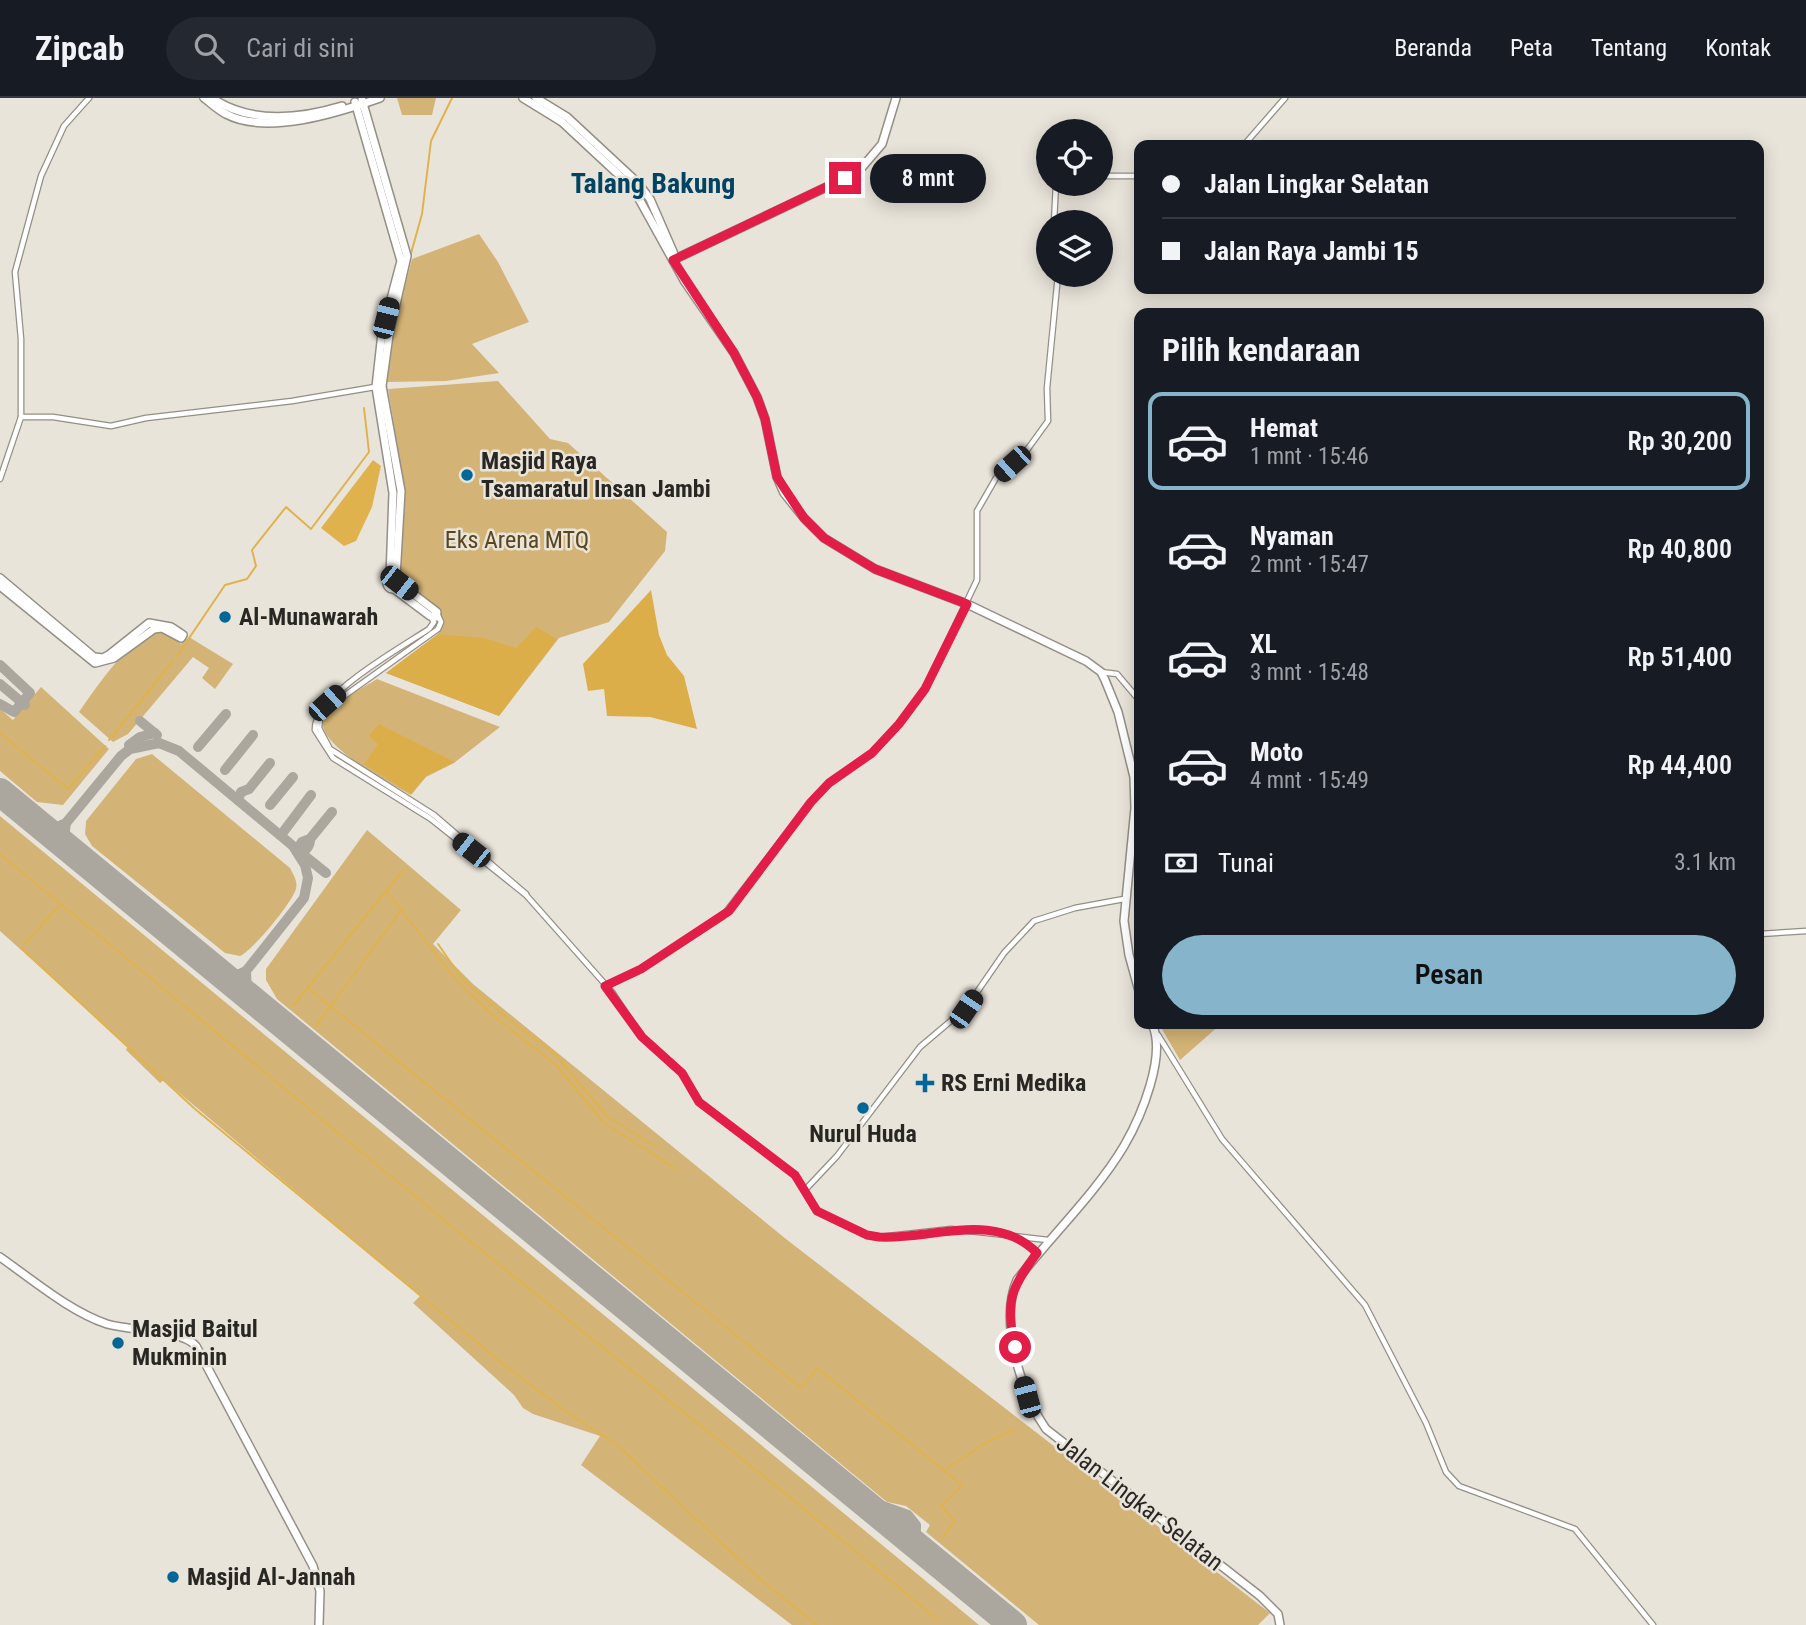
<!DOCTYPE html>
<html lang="id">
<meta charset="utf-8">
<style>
body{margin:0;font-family:"Roboto Condensed",sans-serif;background:#242831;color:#f1f3f6;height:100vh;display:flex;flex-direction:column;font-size:26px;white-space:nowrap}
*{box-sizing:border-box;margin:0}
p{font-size:23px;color:#9ea1a6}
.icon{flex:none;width:38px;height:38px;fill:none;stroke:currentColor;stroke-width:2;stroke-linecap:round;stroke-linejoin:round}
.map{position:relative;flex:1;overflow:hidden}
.details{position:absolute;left:1134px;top:210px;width:630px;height:721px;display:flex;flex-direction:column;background:#171b24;border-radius:14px;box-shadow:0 4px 18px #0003}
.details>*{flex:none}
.banner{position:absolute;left:1134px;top:42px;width:630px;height:154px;border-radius:14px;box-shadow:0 4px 18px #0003;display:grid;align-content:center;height:154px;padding:0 28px;background:#171b24}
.controls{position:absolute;left:1036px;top:21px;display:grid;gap:14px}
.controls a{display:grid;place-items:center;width:77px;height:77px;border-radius:50%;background:#171b24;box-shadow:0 4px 18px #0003;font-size:35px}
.end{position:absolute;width:32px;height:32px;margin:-16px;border:9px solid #e11d48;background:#fff;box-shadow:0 0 0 4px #fff}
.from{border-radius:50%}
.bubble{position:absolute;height:49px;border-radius:24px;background:#171b24;box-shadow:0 4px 18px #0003;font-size:23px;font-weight:600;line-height:49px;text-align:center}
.car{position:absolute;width:21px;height:42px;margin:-21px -10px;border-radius:9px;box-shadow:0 0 5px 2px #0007;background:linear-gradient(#222 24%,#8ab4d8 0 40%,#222 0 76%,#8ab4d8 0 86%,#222 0)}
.banner b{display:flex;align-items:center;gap:24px;height:66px;font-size:26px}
.banner b+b{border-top:2px solid #363941}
.banner i{width:18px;height:18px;background:#f1f3f6}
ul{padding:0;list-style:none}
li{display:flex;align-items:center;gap:21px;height:98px;margin:0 14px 10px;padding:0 14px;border:4px solid transparent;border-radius:14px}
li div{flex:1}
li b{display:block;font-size:26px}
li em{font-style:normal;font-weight:600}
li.current{border-color:#85b4cb}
li>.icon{width:63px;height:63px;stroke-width:1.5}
h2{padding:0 28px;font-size:32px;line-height:84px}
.pay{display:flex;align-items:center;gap:18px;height:77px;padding:0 28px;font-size:26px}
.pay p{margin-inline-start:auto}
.button{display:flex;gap:14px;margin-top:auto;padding:14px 28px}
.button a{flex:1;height:80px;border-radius:42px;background:#85b4cb;color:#111;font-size:28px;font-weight:600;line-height:80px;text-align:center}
header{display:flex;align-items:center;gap:42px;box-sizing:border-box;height:98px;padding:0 35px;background:#171b24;border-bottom:2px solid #363941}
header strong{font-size:33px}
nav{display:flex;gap:38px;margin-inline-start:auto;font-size:24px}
.search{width:490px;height:63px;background:#242831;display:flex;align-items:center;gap:18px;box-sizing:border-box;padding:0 24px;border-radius:38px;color:#9ea1a6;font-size:26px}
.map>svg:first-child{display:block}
.green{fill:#d4b476}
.forest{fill:#dcae4a}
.water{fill:#e0b24e}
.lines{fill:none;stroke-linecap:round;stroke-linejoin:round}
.stream{stroke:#e0b24e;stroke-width:2}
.taxiway{stroke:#aba79f;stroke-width:10}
.runway{stroke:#aba79f;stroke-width:28}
.minor-casing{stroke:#948f86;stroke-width:7}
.highway-casing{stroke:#948f86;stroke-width:10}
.minor{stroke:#fff;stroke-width:4.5}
.highway{stroke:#fff;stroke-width:7}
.route{stroke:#e11d48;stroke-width:9}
.poi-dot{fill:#026796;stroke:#e9e4da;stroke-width:2.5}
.labels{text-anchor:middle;stroke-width:5;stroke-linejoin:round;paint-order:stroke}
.poi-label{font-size:24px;font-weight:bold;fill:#292724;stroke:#e9e4da;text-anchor:start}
.park-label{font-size:24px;fill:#5a461d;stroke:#e9e4da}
.street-label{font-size:24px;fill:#292724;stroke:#e9e4da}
.quarter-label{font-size:28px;font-weight:bold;fill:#014363;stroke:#e9e4da}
</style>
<header>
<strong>Zipcab</strong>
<div class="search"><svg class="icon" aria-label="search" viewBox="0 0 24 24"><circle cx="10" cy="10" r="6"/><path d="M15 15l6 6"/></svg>Cari di sini</div>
<nav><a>Beranda</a><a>Peta</a><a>Tentang</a><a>Kontak</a></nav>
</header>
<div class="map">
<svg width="1806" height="1527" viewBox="0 0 1806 1527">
<rect width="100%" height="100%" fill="#e9e4da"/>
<!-- green -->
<g class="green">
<polygon points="397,0 436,0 432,17 402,17"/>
<polygon points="479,136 498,164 529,224 472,246 499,275 446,283 387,284 393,233 412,161"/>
<polygon points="498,283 550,341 568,345 667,434 665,453 609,524 559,540 499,618 386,575 438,536 443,524 441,516 408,488 401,474 404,387 388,291"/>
<path d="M162,533l19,13 8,-7 44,27 -18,25 -13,-11 7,-10 -16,-11 -65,77 -15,8 -34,-30c18,-25 50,-76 83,-81z"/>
<path d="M377,581l123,48 -46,36 -28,14 -15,18c-18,-11 -101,-52 -87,-79 6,-12 41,-29 53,-37z"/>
<polygon points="41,589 109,651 63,707 37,704 0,673 0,611 13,622"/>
<path d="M152,656l138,114c3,6 8,13 6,21 -5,15 -42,60 -56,67l-15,-3 -133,-107 -7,-12 1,-13 50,-62z"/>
<polygon points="0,718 979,1527 792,1527 581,1367 600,1338 533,1316 523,1310 514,1297 413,1205 420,1198 164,982 160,985 126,952 128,948 0,833"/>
<polygon points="367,732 461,812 433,846 473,886 786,1141 1270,1515 1258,1527 1039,1527 926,1434 930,1427 906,1408 887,1404 277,901 266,882 266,871"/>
<polygon points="1159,926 1221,926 1180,962"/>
</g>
<!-- forest -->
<g class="forest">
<polygon points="651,492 659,537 667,557 684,578 697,631 650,619 607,618 604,591 588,593 583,566"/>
<polygon points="536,529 557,541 499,618 386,575 438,536 484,540 516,550"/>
<polygon points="379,626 455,664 426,678 411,696 364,666 378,646 369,638"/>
</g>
<!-- water -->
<polygon class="water" points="373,362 381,368 372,409 356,443 344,448 321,430"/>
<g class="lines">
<!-- stream -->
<g class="stream">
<polyline points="410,159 422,116 431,43 452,0"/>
<polyline points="177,558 225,487 247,481 256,468 252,452 286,409 311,431 369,354 364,310"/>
<polyline points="0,635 68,691 105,648"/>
<polyline points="109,642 172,564"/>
<polyline points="0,756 456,1132 797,1405 938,1522"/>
<polyline points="387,794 456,882 490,915 557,968 604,1025 676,1071"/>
<polyline points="25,845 60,807"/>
<polyline points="438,846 463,882 512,924 554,955 607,1018 656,1049"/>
<polyline points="21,850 195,1011 497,1261 568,1315 615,1345 761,1482 817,1527"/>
<polyline points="308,890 801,1290 817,1270 962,1387 941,1408 955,1423 942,1440"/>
<polyline points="293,908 403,772"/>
<polyline points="316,928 402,811"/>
<polyline points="945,1372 987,1344 1013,1332"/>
</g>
<!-- taxiway -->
<g class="taxiway">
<polyline points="0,567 30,595 14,614 0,606"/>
<polyline points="0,586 25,607"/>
<polyline points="140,623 157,637"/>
<polyline points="129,647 140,639 155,635"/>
<polyline points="198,649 226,616"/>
<polyline points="225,672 253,637"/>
<polyline points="238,702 241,694 249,691 270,665"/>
<polyline points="270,707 293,679"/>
<polyline points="43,729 52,731 66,725"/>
<polyline points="281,737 311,697"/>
<polyline points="310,741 332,714"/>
<polyline points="69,750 64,740 66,725 121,658 130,651 159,645 179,653 293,748 305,767 308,780 304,800 246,873 247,897"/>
<path d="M299,756c7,-4 11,-7 11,-15l-8,3 -5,8 4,3 25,20"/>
<polyline points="222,876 237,877 246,873"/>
<path d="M860,1400l48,17 8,10c1,11 -7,17 -18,15l-7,-8 -1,-9"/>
</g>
<!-- runway -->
<polyline class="runway" points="0,694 1013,1527"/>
<!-- minor casing -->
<g class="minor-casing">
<g id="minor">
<polyline points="1244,47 1285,0"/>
<polyline points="1101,78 1139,78"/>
<polyline points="1054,124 1056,86"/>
<polyline points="21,319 53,319 111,328 146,320 292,303 375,289"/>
<polyline points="0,381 21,319 21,241 15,174 41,78 64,28 89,0"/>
<polyline points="437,515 441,524 438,531 326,611 320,620 319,630 330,651 434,717 526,796"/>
<path d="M430,518l4,6 -5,7c-27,18 -116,67 -114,101l18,28 98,61 95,76 86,97 30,45 40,36 17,29 96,73 21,36 51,24 12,2 72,-8 97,11"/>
<polyline points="1101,574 1117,576 1139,602"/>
<polyline points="1759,836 1806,833"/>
<polyline points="605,888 641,871 722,819 811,704 829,685 872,655 899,626 925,591 977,482 977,413 996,380 1027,352 1048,323 1047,290 1058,177"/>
<polyline points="1158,937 1222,1041 1365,1207 1426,1325 1446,1374 1459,1388 1575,1431 1653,1527"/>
<polyline points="805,1092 837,1058 920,949 966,910 1004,855 1034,823 1075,810 1124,801"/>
<polyline points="1016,1139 1037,1155"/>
</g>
</g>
<!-- highway casing -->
<g class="highway-casing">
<g id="highway">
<path d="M204,0c7,5 14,12 22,16 41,22 114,-2 154,-16"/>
<path d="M212,0c38,26 87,21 130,8"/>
<polyline points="523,0 562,24 633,90 685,184 734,255 757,299 765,321 777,379 784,395 804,420 824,440 875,471 967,506 1086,563 1101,574 1105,582 1118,614 1134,679 1135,710 1124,823 1129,857 1139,893"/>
<polyline points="536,0 567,19 638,85 650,101 674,156"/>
<polyline points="362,2 407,158 389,237 382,288 401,393 396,479"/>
<polyline points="355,4 401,163 382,235 376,289 393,395 390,479"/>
<polyline points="673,162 858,74 882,46 896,0"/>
<circle cx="393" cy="485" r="6"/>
<polyline points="0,480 94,559 103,560 110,556 149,525 171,529 183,537 181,540 162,530 154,531 114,560 95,565 0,488"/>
<polyline points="394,491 430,518 436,519 437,514 399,485"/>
<path d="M1152,926c15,31 -11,93 -28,122 -28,47 -73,90 -107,134 -18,42 4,113 29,149l214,167 18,18 2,11"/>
<path d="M0,1159c33,23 69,54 107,67 24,7 74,5 89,22l117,220 7,25 -1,34"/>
</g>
</g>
<!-- minor -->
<use href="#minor" class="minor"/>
<!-- highway -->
<use href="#highway" class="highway"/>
</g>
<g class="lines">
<!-- route -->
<path class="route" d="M845,80l-172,82 61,93 23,44 8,22 12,58 27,41 20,20 51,31 92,35 -42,85 -26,35 -27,29 -43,30 -18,19 -82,109 -88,58 -36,17 37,51 40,36 17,29 96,73 22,36 50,24 12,2c52,3 116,-27 158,16 -27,36 -32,50 -22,94"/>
</g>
<!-- markers -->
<g class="poi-dot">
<circle cx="467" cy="377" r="7"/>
<circle cx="225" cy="519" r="7"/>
<path d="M921.5 974.5h7v7h7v7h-7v7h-7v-7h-7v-7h7z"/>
<circle cx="863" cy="1010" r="7"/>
<circle cx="118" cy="1245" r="7"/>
<circle cx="173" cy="1479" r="7"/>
</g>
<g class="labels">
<!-- poi labels -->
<g class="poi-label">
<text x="481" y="371">Masjid Raya<tspan x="481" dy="28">Tsamaratul Insan Jambi</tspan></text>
<text x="239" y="527">Al-Munawarah</text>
<text x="941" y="993">RS Erni Medika</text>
<text x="863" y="1044" text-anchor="middle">Nurul Huda</text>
<text x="132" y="1239">Masjid Baitul<tspan x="132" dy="28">Mukminin</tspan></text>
<text x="187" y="1487">Masjid Al-Jannah</text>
</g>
<!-- park labels -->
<g class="park-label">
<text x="517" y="450">Eks Arena MTQ</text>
</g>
<!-- street labels -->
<g class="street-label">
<text transform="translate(1140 1405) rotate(38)" y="8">Jalan Lingkar Selatan</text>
</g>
<!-- quarter labels -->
<g class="quarter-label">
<text x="653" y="95">Talang Bakung</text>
</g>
</g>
</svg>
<div class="controls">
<a><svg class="icon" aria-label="locate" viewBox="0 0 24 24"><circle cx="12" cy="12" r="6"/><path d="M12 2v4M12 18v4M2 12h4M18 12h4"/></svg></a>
<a><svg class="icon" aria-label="layers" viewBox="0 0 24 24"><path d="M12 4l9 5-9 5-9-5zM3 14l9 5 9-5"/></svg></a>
</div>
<i class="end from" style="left:1015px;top:1249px"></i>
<i class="end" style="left:845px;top:80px"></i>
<div class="bubble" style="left:870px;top:56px;width:116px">8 mnt</div>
<i class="car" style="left:386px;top:220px;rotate:14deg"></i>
<i class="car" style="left:1012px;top:366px;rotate:228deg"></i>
<i class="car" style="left:399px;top:485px;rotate:128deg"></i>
<i class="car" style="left:327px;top:605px;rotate:48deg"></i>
<i class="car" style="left:471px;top:752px;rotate:308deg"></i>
<i class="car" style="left:966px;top:911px;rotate:34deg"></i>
<i class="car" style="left:1027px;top:1299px;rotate:345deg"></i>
<div class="banner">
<b><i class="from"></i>Jalan Lingkar Selatan</b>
<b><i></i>Jalan Raya Jambi 15</b>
</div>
<section class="details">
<h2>Pilih kendaraan</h2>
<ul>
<li class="current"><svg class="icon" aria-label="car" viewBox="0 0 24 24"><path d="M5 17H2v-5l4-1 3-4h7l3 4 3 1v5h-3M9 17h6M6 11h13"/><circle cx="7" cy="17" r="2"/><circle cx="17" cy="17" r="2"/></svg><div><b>Hemat</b><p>1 mnt · 15:46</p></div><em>Rp 30,200</em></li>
<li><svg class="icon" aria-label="car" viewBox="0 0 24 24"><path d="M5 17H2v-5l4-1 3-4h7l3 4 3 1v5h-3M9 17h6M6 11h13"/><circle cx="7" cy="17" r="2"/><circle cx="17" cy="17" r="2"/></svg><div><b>Nyaman</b><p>2 mnt · 15:47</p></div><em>Rp 40,800</em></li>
<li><svg class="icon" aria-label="car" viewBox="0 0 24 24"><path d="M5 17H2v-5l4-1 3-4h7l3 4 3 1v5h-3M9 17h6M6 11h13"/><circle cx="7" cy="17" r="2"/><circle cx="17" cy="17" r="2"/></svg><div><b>XL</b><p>3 mnt · 15:48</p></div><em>Rp 51,400</em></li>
<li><svg class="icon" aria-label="car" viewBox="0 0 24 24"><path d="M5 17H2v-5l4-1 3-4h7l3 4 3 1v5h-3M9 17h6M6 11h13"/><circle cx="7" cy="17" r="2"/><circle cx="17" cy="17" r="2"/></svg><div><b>Moto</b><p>4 mnt · 15:49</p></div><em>Rp 44,400</em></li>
</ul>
<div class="pay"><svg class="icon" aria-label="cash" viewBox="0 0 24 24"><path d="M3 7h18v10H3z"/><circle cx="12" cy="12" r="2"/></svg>Tunai<p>3.1 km</p></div>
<div class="button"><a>Pesan</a></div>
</section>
</div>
